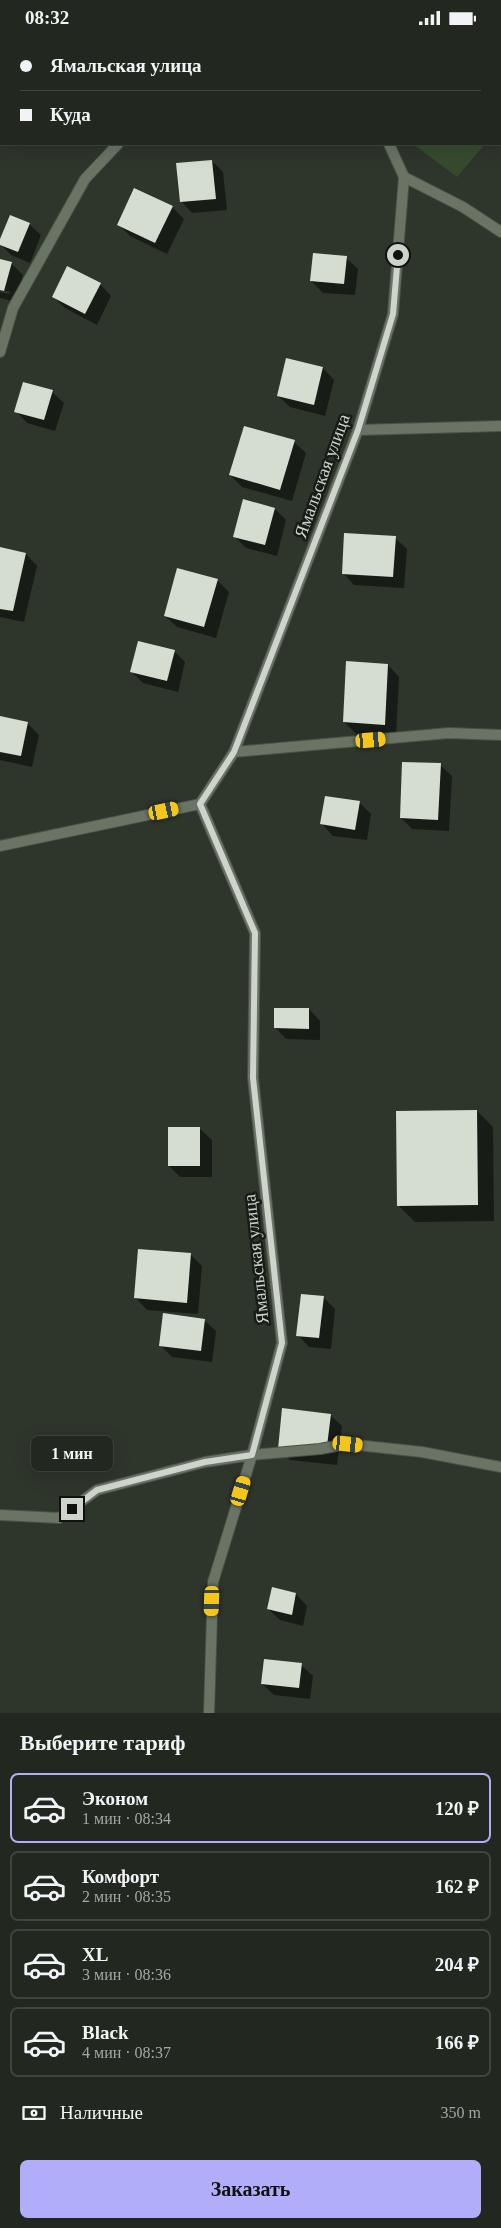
<!DOCTYPE html>
<html lang="ru">
<meta charset="utf-8">
<style>
body{margin:0;font-family:"Times New Roman",serif;background:#2a3029;color:#f1f3f6;height:100vh;display:flex;flex-direction:column;font-size:19px;white-space:nowrap}
*{box-sizing:border-box;margin:0}
p{font-size:16px;color:#a2a6a5}
.icon{flex:none;width:28px;height:28px;fill:none;stroke:currentColor;stroke-width:2;stroke-linecap:round;stroke-linejoin:round}
.map{position:relative;height:1678px;overflow:hidden}
.side{display:flex;flex-direction:column;background:#222820;flex:1}
.side>*{flex:none}
.hud{position:absolute;left:0px;top:0px;width:501px;height:110px;box-shadow:0 5px 20px #0002,0 0 0 1px #3f443e;display:grid;align-content:center;height:110px;padding:0 20px;background:#222820}
.end{position:absolute;width:22px;height:22px;margin:-11px;border:6px solid #ced3cc;background:#111;box-shadow:0 0 0 2px #111}
.from{border-radius:50%}
.bubble{position:absolute;height:35px;border-radius:8px;background:#222820;box-shadow:0 5px 20px #0002,0 0 0 1px #3f443e;font-size:16px;font-weight:700;line-height:35px;text-align:center}
.car{position:absolute;width:15px;height:30px;margin:-15px -8px;border-radius:6px;box-shadow:0 0 4px 1px #0007;background:linear-gradient(#f5c518 24%,#345 0 40%,#f5c518 0 76%,#345 0 86%,#f5c518 0)}
.hud b{display:flex;align-items:center;gap:18px;height:48px;font-size:19px}
.hud b+b{border-top:1px solid #3f443e}
.hud i{width:12px;height:12px;background:#f1f3f6}
ul{padding:0;list-style:none}
li{display:flex;align-items:center;gap:15px;height:70px;margin:0 10px 8px;padding:0 10px;border:2px solid #3f443e;border-radius:8px}
li div{flex:1}
li b{display:block;font-size:19px}
li em{font-style:normal;font-weight:700}
li.current{border-color:#b2adf9}
li>.icon{width:45px;height:45px;stroke-width:1.5}
h2{padding:0 20px;font-size:22px;line-height:60px}
.pay{display:flex;align-items:center;gap:12px;height:55px;padding:0 20px;font-size:19px}
.pay p{margin-inline-start:auto}
.action{display:flex;gap:10px;margin-top:auto;padding:10px 20px}
.action a{flex:1;height:58px;border-radius:8px;background:#b2adf9;color:#111;font-size:20px;font-weight:700;line-height:58px;text-align:center}
.status{display:flex;justify-content:space-between;align-items:center;height:35px;padding:0 25px;background:#222820;direction:ltr}
.status svg{height:14px;fill:currentColor}
.map>svg:first-child{display:block}
.green{fill:#364b2e}
.shadow{fill:#0007}
.building{fill:#d4ddd0}
.lines{fill:none;stroke-linecap:round;stroke-linejoin:round}
.service-casing{stroke:#4b5148;stroke-width:12}
.minor-casing{stroke:#4b5148;stroke-width:12}
.service{stroke:#697465;stroke-width:10}
.minor{stroke:#697465;stroke-width:10}
.route{stroke:#ced3cc;stroke-width:6}
.labels{text-anchor:middle;stroke-width:5;stroke-linejoin:round;paint-order:stroke}
.street-label{font-size:18px;fill:#ced3cc;stroke:#181c17}
</style>
<div class="status"><b>08:32</b><svg viewBox="0 0 49 12"><path d="M0 12V9h3v3zM5 12V6h3v6zM10 12V3h3v9zM15 12V0h3v12zM26 1h20v11H26zM47 4h2v5h-2z"/></svg></div>
<div class="map">
<svg width="501" height="1678" viewBox="0 0 501 1678">
<rect width="100%" height="100%" fill="#2e352b"/>
<!-- green -->
<polygon class="green" points="413,109 485,109 457,142"/>
<!-- shadow -->
<g class="shadow">
<polygon points="212,126 223,137 227,175 192,178 181,166"/>
<polygon points="172,172 184,184 167,219 130,201 118,189"/>
<polygon points="29,189 41,200 30,228 11,220 0,209 0,207"/>
<polygon points="346,223 358,234 355,260 323,258 311,246"/>
<polygon points="0,225 11,228 23,240 15,267 0,263 0,257 9,259 10,257 0,254"/>
<polygon points="100,249 111,261 97,290 65,273 53,262"/>
<polygon points="287,324 323,333 334,345 325,381 290,372 278,361"/>
<polygon points="52,357 64,368 55,396 27,388 16,376"/>
<polygon points="294,407 306,418 292,466 242,452 230,440"/>
<polygon points="275,474 286,485 277,521 246,513 234,501"/>
<polygon points="395,503 407,514 404,553 354,550 343,538"/>
<polygon points="0,513 26,519 37,531 24,587 0,582"/>
<polygon points="217,545 229,557 216,603 177,592 165,581"/>
<polygon points="174,616 185,627 178,657 143,648 131,636"/>
<polygon points="388,630 399,642 396,701 355,698 344,687"/>
<polygon points="0,682 27,688 39,700 32,732 0,725"/>
<polygon points="440,730 452,741 449,796 412,794 401,783"/>
<polygon points="359,767 371,779 367,805 333,801 322,789"/>
<polygon points="309,974 320,986 320,1005 286,1004 275,992"/>
<polygon points="477,1076 493,1092 494,1186 415,1187 399,1171"/>
<polygon points="200,1094 212,1105 212,1142 180,1142 169,1131"/>
<polygon points="190,1219 202,1231 198,1279 147,1275 136,1263"/>
<polygon points="323,1262 335,1274 331,1314 309,1312 298,1300"/>
<polygon points="204,1285 216,1296 212,1327 172,1322 161,1311"/>
<polygon points="330,1380 342,1391 337,1430 290,1425 279,1413"/>
<polygon points="273,1554 296,1559 307,1571 303,1591 280,1585 268,1574"/>
<polygon points="301,1630 313,1641 310,1664 274,1660 262,1649"/>
</g>
<!-- building -->
<g class="building">
<polygon points="212,125 216,164 180,167 176,128"/>
<polygon points="134,153 173,171 155,208 117,190"/>
<polygon points="10,180 30,188 18,217 0,210 0,204"/>
<polygon points="313,218 347,221 344,249 310,246"/>
<polygon points="0,224 12,227 4,256 0,255"/>
<polygon points="67,231 101,248 85,279 52,262"/>
<polygon points="286,323 323,332 314,370 277,361"/>
<polygon points="23,347 53,355 44,385 14,377"/>
<polygon points="244,391 295,405 280,455 229,440"/>
<polygon points="243,464 275,473 265,510 233,502"/>
<polygon points="344,498 396,501 393,542 342,539"/>
<polygon points="0,512 26,518 13,576 0,574"/>
<polygon points="177,533 218,544 204,592 164,581"/>
<polygon points="138,606 175,615 167,646 130,637"/>
<polygon points="346,626 388,629 385,690 343,687"/>
<polygon points="0,681 28,687 21,721 0,717"/>
<polygon points="402,727 441,728 438,785 400,783"/>
<polygon points="325,761 360,766 355,795 320,789"/>
<polygon points="274,973 309,973 309,994 274,993"/>
<polygon points="477,1075 478,1170 397,1171 396,1076"/>
<rect x="168" y="1092" width="32" height="39"/>
<polygon points="138,1214 191,1218 187,1268 134,1263"/>
<polygon points="301,1259 324,1261 319,1303 296,1301"/>
<polygon points="163,1278 205,1284 201,1316 159,1311"/>
<polygon points="282,1373 331,1379 326,1419 278,1414"/>
<polygon points="272,1552 296,1558 292,1580 267,1574"/>
<polygon points="264,1624 302,1628 299,1653 261,1649"/>
</g>
<g class="lines">
<!-- service casing -->
<g class="service-casing">
<g id="service">
<polyline points="131,0 132,1"/>
<polyline points="234,717 449,698 501,700"/>
<polyline points="0,1480 59,1483 97,1455 205,1427 252,1420 320,1414 347,1409 422,1417 501,1432"/>
</g>
</g>
<!-- minor casing -->
<g class="minor-casing">
<g id="minor">
<polyline points="422,1 423,0"/>
<polyline points="404,142 463,172 501,197"/>
<polyline points="0,317 13,273 85,144 118,109"/>
<polyline points="358,395 501,391"/>
<polyline points="0,811 200,769"/>
<polyline points="209,1678 213,1547 252,1420 282,1308 253,1043 255,898 200,769 234,717 358,395 393,279 404,142 389,109"/>
</g>
</g>
<!-- service -->
<use href="#service" class="service"/>
<!-- minor -->
<use href="#minor" class="minor"/>
</g>
<g class="lines">
<!-- route -->
<polyline class="route" points="72,1474 97,1455 205,1427 252,1420 282,1308 253,1043 255,898 200,769 234,717 358,395 393,279 398,220"/>
</g>
<g class="labels">
<!-- street labels -->
<g class="street-label">
<text transform="translate(322 441) rotate(-70)" y="6">Ямальская улица</text>
<text transform="translate(256 1224) rotate(-96)" y="6">Ямальская улица</text>
</g>
</g>
</svg>
<i class="end from" style="left:398px;top:220px"></i>
<i class="end" style="left:72px;top:1474px"></i>
<div class="bubble" style="left:31px;top:1401px;width:82px">1 мин</div>
<i class="car" style="left:371px;top:705px;rotate:85deg"></i>
<i class="car" style="left:164px;top:776px;rotate:78deg"></i>
<i class="car" style="left:348px;top:1409px;rotate:96deg"></i>
<i class="car" style="left:241px;top:1456px;rotate:17deg"></i>
<i class="car" style="left:212px;top:1566px;rotate:182deg"></i>
<div class="hud">
<b><i class="from"></i>Ямальская улица</b>
<b><i></i>Куда</b>
</div>
</div>
<section class="side">
<h2>Выберите тариф</h2>
<ul>
<li class="current"><svg class="icon" aria-label="car" viewBox="0 0 24 24"><path d="M5 17H2v-5l4-1 3-4h7l3 4 3 1v5h-3M9 17h6M6 11h13"/><circle cx="7" cy="17" r="2"/><circle cx="17" cy="17" r="2"/></svg><div><b>Эконом</b><p>1 мин · 08:34</p></div><em>120 ₽</em></li>
<li><svg class="icon" aria-label="car" viewBox="0 0 24 24"><path d="M5 17H2v-5l4-1 3-4h7l3 4 3 1v5h-3M9 17h6M6 11h13"/><circle cx="7" cy="17" r="2"/><circle cx="17" cy="17" r="2"/></svg><div><b>Комфорт</b><p>2 мин · 08:35</p></div><em>162 ₽</em></li>
<li><svg class="icon" aria-label="car" viewBox="0 0 24 24"><path d="M5 17H2v-5l4-1 3-4h7l3 4 3 1v5h-3M9 17h6M6 11h13"/><circle cx="7" cy="17" r="2"/><circle cx="17" cy="17" r="2"/></svg><div><b>XL</b><p>3 мин · 08:36</p></div><em>204 ₽</em></li>
<li><svg class="icon" aria-label="car" viewBox="0 0 24 24"><path d="M5 17H2v-5l4-1 3-4h7l3 4 3 1v5h-3M9 17h6M6 11h13"/><circle cx="7" cy="17" r="2"/><circle cx="17" cy="17" r="2"/></svg><div><b>Black</b><p>4 мин · 08:37</p></div><em>166 ₽</em></li>
</ul>
<div class="pay"><svg class="icon" aria-label="cash" viewBox="0 0 24 24"><path d="M3 7h18v10H3z"/><circle cx="12" cy="12" r="2"/></svg>Наличные<p>350 m</p></div>
<div class="action"><a>Заказать</a></div>
</section>
